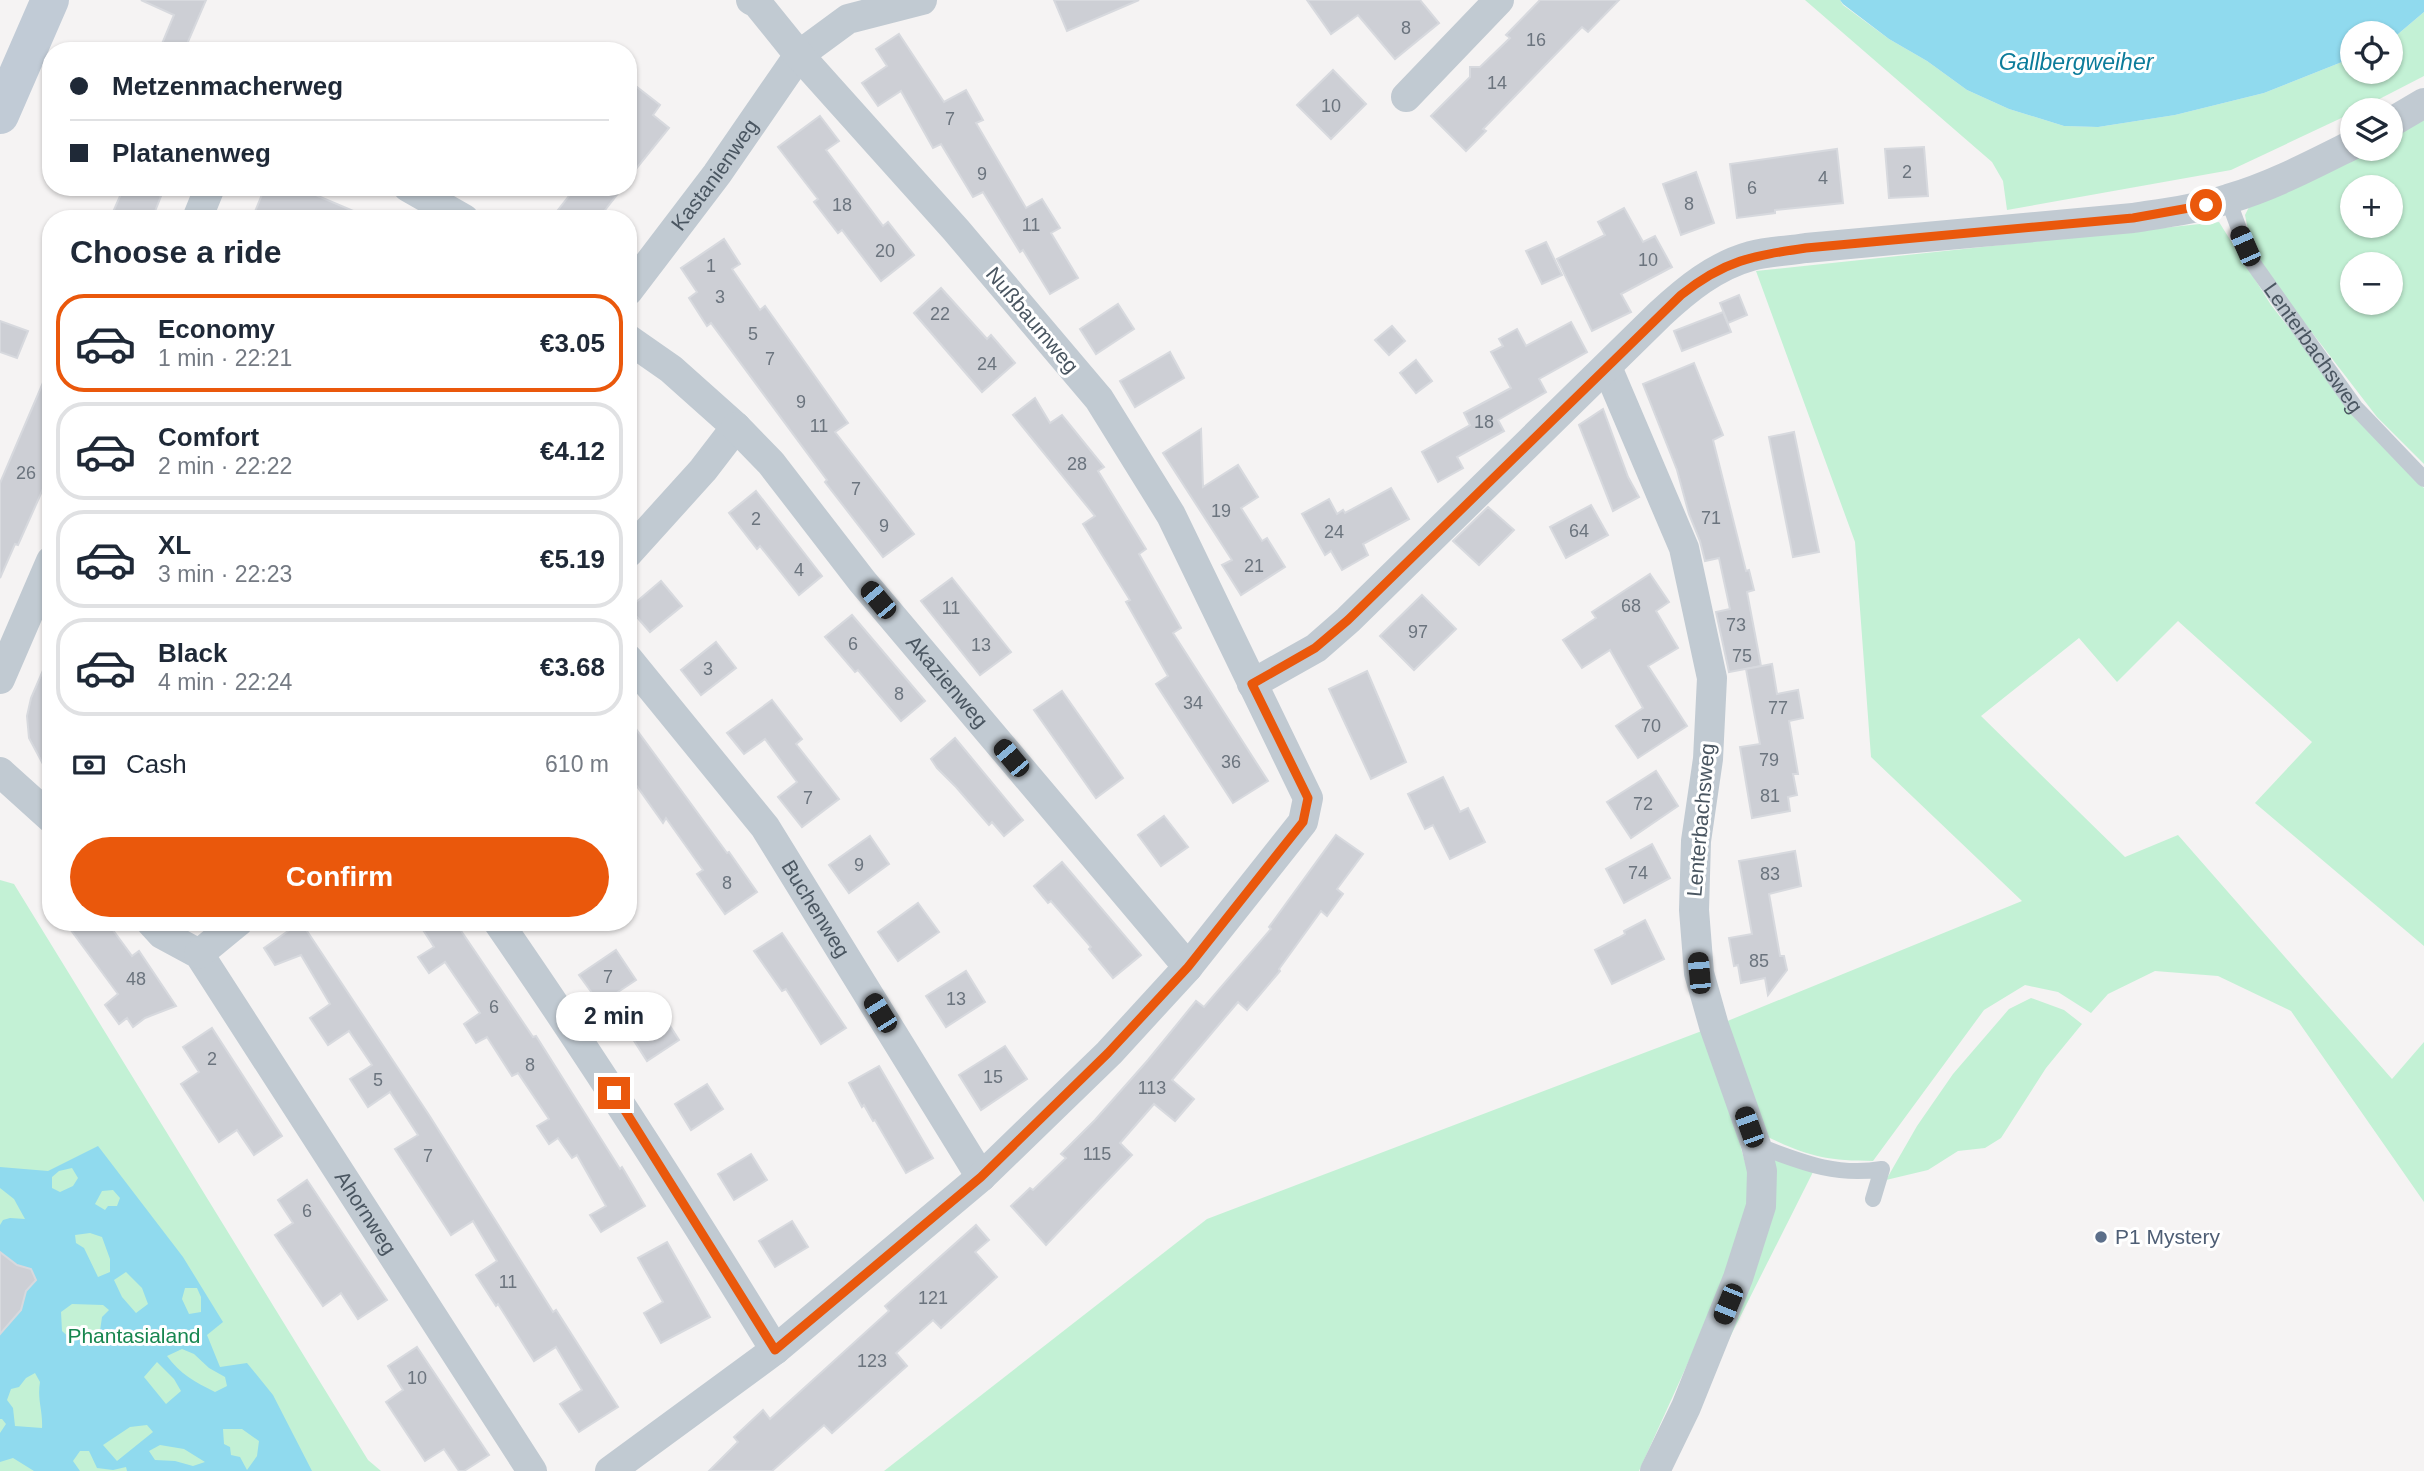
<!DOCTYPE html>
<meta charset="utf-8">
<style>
body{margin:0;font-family:Helvetica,sans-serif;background:#f6f6f7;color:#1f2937;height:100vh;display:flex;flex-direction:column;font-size:26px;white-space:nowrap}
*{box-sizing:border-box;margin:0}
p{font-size:23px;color:#747a83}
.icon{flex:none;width:38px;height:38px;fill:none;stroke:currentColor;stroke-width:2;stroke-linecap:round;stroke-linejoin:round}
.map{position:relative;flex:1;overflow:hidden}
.sheet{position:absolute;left:42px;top:210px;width:595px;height:721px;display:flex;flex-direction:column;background:#fff;border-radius:28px;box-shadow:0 2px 5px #0004}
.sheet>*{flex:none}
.guide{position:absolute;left:42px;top:42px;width:595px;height:154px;border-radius:28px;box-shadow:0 2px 5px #0004;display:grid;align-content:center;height:154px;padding:0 28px;background:#fff}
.controls{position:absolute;left:2340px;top:21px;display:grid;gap:14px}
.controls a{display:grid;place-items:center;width:63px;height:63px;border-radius:50%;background:#fff;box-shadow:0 2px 5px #0004;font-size:35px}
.end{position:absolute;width:32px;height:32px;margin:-16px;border:9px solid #ea580c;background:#fff;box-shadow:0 0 0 4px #fff}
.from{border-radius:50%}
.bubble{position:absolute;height:49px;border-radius:24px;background:#fff;box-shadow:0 2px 5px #0004;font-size:23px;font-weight:600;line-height:49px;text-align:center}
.car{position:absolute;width:21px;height:42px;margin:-21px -10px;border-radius:9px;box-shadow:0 0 5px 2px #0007;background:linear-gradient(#222 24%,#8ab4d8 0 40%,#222 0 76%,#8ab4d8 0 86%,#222 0)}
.guide b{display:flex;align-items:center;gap:24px;height:66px;font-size:26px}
.guide b+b{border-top:2px solid #e0e1e3}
.guide i{width:18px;height:18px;background:#1f2937}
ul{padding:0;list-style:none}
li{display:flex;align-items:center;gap:21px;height:98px;margin:0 14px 10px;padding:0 14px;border:4px solid #e0e1e3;border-radius:28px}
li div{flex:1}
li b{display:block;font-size:26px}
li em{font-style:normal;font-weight:600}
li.current{border-color:#ea580c}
li>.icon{width:63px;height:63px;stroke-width:1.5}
h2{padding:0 28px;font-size:32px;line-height:84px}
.pay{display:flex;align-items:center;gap:18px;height:77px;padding:0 28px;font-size:26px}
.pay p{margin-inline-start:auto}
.action{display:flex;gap:14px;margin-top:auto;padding:14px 28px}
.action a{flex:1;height:80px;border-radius:42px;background:#ea580c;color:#fff;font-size:28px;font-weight:600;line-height:80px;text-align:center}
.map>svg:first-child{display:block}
.green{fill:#c3f1d5;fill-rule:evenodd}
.water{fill:#90daee;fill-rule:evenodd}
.building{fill:#cdcfd5;stroke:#d7d9de;stroke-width:2}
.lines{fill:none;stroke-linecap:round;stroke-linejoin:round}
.service{stroke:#c1cad2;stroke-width:16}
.minor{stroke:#c1cad2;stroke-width:30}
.secondary{stroke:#c1cbd6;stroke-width:38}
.route{stroke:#ea580c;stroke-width:9}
.service-dot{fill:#5c6f8a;stroke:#fff;stroke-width:2.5}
.labels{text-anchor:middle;stroke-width:6;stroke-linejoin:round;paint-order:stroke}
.number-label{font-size:18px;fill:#6b747e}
.street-label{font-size:21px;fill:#4a5661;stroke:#fff}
.service-label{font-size:21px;fill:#4e5e75;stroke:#fff;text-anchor:start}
.park-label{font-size:21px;fill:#17864f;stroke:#fff}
.water-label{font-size:23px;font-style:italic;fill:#0c7c9b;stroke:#fff}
</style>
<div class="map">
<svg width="2424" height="1471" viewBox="0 0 2424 1471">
<rect width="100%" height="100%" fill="#f5f3f3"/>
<!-- green -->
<g class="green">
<polygon points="1805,0 1840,0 1843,5 1889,39 1927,61 1967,90 2009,109 2064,126 2098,127 2175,115 2264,93 2352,58 2352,72 2390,72 2391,40 2424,12 2424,76 2358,110 2352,110 2352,113 2231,170 2007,210 2003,181 1992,162"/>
<path d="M2424,117v347l-47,-47 -110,-143 -16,-29 -6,-30 7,-14 63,-23 55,-29h20l1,-12zM2352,187h38v39h-38zM2352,264h38v39h-38z"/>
<path d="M2219,222l52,83 102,130 51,53v458l-169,-143 57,-61 -134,-121 -61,61 -38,-44 -98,78 144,141 53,-22 214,244 32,-37v160l-133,-191 -73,-35 -63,-5 -47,23 -17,19 -33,-21 -33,-7 -41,25 -111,151c-49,0 -70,-6 -113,-28l-35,-111 297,-121 -151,-144 -16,-215 -99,-271z"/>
<polygon points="0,880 14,884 368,1460 381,1471 0,1471"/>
<polygon points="2031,998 2064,1010 2082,1024 2046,1068 2001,1138 1985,1148 1958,1151 1928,1170 1886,1180 1917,1126 1953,1074 2009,1009"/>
<polygon points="1707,1029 1749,1176 1749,1215 1706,1323 1639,1471 884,1471 1207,1219"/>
<polygon points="1769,1154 1813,1172 1718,1361"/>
</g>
<!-- water -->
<g class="water">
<polygon points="1840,0 2424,0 2424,12 2391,40 2390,33 2352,33 2352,58 2264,93 2175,115 2098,127 2064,126 2009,109 1967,90 1927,61 1889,39 1843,4"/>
<path d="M98,1146l85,111 40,65 -16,13 13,32 27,-4 26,32 39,76h-185l-1,-4 -13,3 -16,-2 -8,-17h-9l-7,10 7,10h-46l-21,-13 -13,4v-29l6,-9 -4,-5h-2v-194l3,-5 7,-2 15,1 -11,-20 -14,-11v-21l48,4zM72,1168l6,10 -5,8 -13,6 -8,-4v-11l7,-6zM113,1190l7,8 -3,8h-9l-3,4 -10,-6 7,-13zM90,1233l12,4 8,22v13l-12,5 -14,-29 -8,-5 -1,-8zM126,1272l16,16 6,16 -12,9 -14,-16 -8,-17zM185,1288h12l4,9v15l-12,2 -7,-15zM72,1304l31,1 6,5 -7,7 -2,14 -7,6 -22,2 -9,-8 -1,-19zM182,1349l12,5 15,14 16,9 2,9 -12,6c-20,-10 -35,-18 -48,-36zM157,1362l17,17 7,12 -15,13 -22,-27zM35,1373l5,9c-3,18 3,28 2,46l-27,-2 -2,-18 -6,-8 4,-11 8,-2 7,-9zM147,1425l6,7 -36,29 -14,-16 27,-18zM223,1429h19l17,12 -2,15 -10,14 -7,-13 -9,-2 -1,-8 -6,-3zM160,1445l24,4 21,13 -12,4 -18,-5 -20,-1 -6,-9z"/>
</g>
<!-- building -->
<g class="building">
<polygon points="141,0 206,0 184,51 159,51 174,15"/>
<polygon points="1054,0 1139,0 1067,31"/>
<polygon points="1307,0 1420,0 1439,23 1395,59 1358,15 1331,34"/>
<polygon points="1540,0 1619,0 1588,32 1582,27 1483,129 1486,131 1466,151 1431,116 1470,77 1470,67 1480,67 1510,38 1506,35"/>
<polygon points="899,34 944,102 966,90 983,120 976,123 1026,208 1042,199 1060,228 1051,233 1078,278 1050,294 1023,250 1020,252 983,192 973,197 941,144 933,148 901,91 878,106 862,83 887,66 876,49"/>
<polygon points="1333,70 1366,104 1331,139 1297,105"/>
<polygon points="628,80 660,105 653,115 669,128 628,179"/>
<polygon points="820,116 839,141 826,150 883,226 888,222 914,255 881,281 842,230 838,233 814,202 818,199 778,147"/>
<polygon points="1924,147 1928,196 1889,198 1885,149"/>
<polygon points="1837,149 1843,203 1775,210 1775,213 1737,218 1730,164"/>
<polygon points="1696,172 1714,223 1681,235 1663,184"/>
<polygon points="124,187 141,187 161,196 152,219 128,219 113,212"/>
<polygon points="265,187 297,187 372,219 252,219"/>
<polygon points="576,187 623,187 598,219 551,219"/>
<polygon points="1624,208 1643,242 1655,236 1672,267 1621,294 1631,312 1592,331 1557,259 1605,235 1598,222"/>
<polygon points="724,239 740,264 732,269 760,310 765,306 848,423 835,432 914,534 883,557 825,482 827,480 711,323 707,326 689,298 697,292 681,268"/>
<polygon points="1546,242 1562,275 1542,284 1526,251"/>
<polygon points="941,288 987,339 991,335 1015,363 982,392 914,313"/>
<polygon points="1739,295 1747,315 1728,323 1720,303"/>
<polygon points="1118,304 1134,329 1096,354 1080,329"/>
<polygon points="1723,312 1731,332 1682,351 1674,331"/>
<polygon points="0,321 28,331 17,358 0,352"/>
<polygon points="1571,322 1587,352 1539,379 1546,392 1498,420 1504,431 1457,457 1463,468 1438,482 1422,452 1470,425 1464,413 1511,388 1491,352 1503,346 1499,339 1517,329 1526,346"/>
<polygon points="1392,326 1405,341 1389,355 1375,340"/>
<polygon points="1170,352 1184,378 1135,407 1120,381"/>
<polygon points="1416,360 1432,381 1416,393 1400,373"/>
<polygon points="1694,363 1723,435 1713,440 1746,571 1749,570 1754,590 1747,592 1761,666 1729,672 1716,612 1730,609 1719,558 1705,561 1700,541 1689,514 1677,470 1643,384"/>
<polygon points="51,364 51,471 18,545 15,544 0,578 0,483"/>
<polygon points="1035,398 1050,423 1062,415 1104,467 1098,471 1146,549 1139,554 1181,628 1173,633 1268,781 1233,803 1156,684 1168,676 1126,602 1130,600 1083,524 1095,516 1013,415"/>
<polygon points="1603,409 1628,477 1639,497 1613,511 1579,425"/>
<polygon points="1201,429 1203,487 1238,465 1258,497 1241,508 1262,541 1267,538 1285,567 1241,595 1222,565 1232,560 1163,453"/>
<polygon points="1794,432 1819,552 1793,557 1769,437"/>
<polygon points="1391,488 1409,519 1363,544 1368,555 1342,570 1331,551 1325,555 1302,514 1329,499 1337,514 1343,510 1345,513"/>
<polygon points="756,491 822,576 799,595 760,546 757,549 729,513"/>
<polygon points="1591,505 1608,535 1566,558 1550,527"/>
<polygon points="1488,507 1514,530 1479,565 1453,541"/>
<polygon points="1650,574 1669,602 1656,611 1678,648 1648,666 1687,726 1638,758 1616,726 1643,708 1610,650 1582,668 1563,640 1596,618 1592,612"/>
<polygon points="952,578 1011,652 980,675 921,601"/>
<polygon points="661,581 682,606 650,632 629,608"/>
<polygon points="1422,595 1456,629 1414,670 1380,636"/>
<polygon points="852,615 925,701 901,721 858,670 855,672 825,637"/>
<polygon points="716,642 736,668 701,695 681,670"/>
<polygon points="51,652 51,779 29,738 27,716 31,698"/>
<polygon points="1772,664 1777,694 1798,690 1803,718 1789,721 1798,774 1793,774 1797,795 1788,797 1790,811 1752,818 1740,747 1760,744 1746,669"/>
<polygon points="1367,671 1406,762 1371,779 1329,689"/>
<polygon points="1062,691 1123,778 1096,798 1034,710"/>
<polygon points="772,700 802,739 796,744 839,799 802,827 778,797 797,782 765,739 744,754 727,733"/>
<polygon points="628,718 727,853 729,852 757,892 725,914 697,874 703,870 666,818 663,823 636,785 628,791"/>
<polygon points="955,738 1023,820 1004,836 992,822 989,825 956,787 937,768 931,759"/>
<polygon points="1656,771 1678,806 1631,838 1607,802"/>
<polygon points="1443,777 1460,812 1468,808 1485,842 1450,859 1433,825 1425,829 1408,794"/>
<polygon points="1164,816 1188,847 1161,866 1138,835"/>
<polygon points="1336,835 1363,854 1337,889 1343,894 1327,916 1321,911 1279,969 1280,971 1247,1010 1238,1002 1172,1080 1194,1099 1175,1121 1154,1104 1120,1143 1132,1155 1046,1245 1011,1206 1030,1188 1033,1190 1066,1158 1061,1154 1095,1120 1148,1060 1196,1001 1204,1007 1271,929 1269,927"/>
<polygon points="870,836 889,864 849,893 829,865"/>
<polygon points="1652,844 1670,878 1624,903 1606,869"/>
<polygon points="1795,851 1801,886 1769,894 1780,956 1784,956 1787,970 1768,995 1765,978 1741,983 1738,965 1734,966 1729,938 1752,934 1739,861"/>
<polygon points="1062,862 1141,955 1113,978 1089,949 1091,947 1051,901 1048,903 1034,886"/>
<polygon points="918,903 939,932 898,961 878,932"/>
<polygon points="1645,920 1664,959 1612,984 1595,950 1618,938 1625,934 1624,931"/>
<polygon points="65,922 107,922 132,956 139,951 176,1006 145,1018 133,1027 127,1018 119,1024 105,1005 118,994"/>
<polygon points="283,922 301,922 429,1115 553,1312 556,1310 618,1407 579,1432 560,1404 582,1390 556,1347 534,1361 498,1304 496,1306 476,1275 497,1261 473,1221 451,1235 395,1149 418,1135 390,1092 368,1107 350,1079 372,1065 349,1031 328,1045 310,1018 330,1004 301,955 275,965 264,948 288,931"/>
<polygon points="418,922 455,922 533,1037 536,1036 620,1169 622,1167 645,1206 601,1232 590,1215 606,1206 577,1155 572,1158 558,1138 549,1144 537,1126 549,1119 518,1073 512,1076 487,1037 476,1043 464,1024 480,1013 445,962 429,973 418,957 434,947"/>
<polygon points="782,933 846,1028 821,1044 786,989 782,991 754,951"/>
<polygon points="616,950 636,980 600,1004 579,975"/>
<polygon points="966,971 985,1002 946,1027 926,996"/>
<polygon points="663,1015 679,1040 647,1061 631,1036"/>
<polygon points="212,1028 282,1136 254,1155 237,1130 219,1142 181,1084 199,1072 183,1047"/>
<polygon points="1005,1046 1027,1079 981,1110 959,1075"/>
<polygon points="879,1066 933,1158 906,1173 875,1120 873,1121 864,1105 862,1107 849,1083"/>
<polygon points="707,1084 723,1109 691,1130 675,1104"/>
<polygon points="751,1154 767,1180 734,1200 718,1174"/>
<polygon points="307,1180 387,1300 358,1319 341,1293 323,1306 275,1235 293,1223 278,1200"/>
<polygon points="792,1221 808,1247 775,1267 759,1241"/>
<polygon points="976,1225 989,1240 975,1252 997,1277 941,1328 933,1320 896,1353 907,1366 832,1433 824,1425 772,1471 709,1471 738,1442 734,1437 763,1410 770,1419 889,1311 885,1306"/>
<polygon points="667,1242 710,1317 661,1343 644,1313 663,1302 638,1258"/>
<polygon points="0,1252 17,1265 31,1269 36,1280 26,1291 21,1310 0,1334"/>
<polygon points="417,1347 489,1455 464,1471 459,1471 444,1449 425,1461 386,1402 403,1390 388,1366"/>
</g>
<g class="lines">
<!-- service -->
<g class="service">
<path id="s1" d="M2228,199l22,60 105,148 69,72"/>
<path d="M1756,1145c43,16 79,32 126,24l-9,30"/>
</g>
<!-- minor -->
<g class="minor">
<polyline points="1406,97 1499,0"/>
<polyline points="2390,123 2424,103"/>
<polyline points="408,187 464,219"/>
<polyline points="197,219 210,187"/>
<path id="s2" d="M628,291l89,-117 82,-119 49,-36 74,-19"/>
<polyline points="628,339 671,369 736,427 703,470 628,553"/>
<polyline points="1607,367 1684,548 1712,678 1708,759 1696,841 1694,910 1699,973 1714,1026 1756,1145 1762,1171 1761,1206 1738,1278 1686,1407 1655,1471"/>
<path id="s3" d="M736,427l35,36 91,118 326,386"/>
<path id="s4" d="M628,659l137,168 216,350"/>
<polyline points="0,679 51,561"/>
<path d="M1252,684l64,-36 32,-28 312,-306c27,-25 55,-48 91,-58 18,-5 37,-5 55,-8l327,-30c32,-5 64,-9 95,-19 44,-13 84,-34 124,-54"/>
<polyline points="0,772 51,818"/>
<path id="s5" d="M151,922l11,12 37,20 333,517"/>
<path d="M498,922c97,140 188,283 277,428"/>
<polyline points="199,954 238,922"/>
<polyline points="610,1471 775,1350 981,1177 1109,1053 1188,967 1303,822 1308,798 1171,515 1099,399 956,230 799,55 757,3 751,0"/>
</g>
<!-- secondary -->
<polyline class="secondary" points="0,115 50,0"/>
</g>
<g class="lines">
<!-- route -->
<path class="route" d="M614,1093l161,257 206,-173 127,-124 80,-86 115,-145 5,-24 -56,-114 63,-36 33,-28 333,-325c44,-35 71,-39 125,-47l327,-30 73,-13"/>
</g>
<!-- markers -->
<circle class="service-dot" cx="2101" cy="1237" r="7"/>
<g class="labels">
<!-- number labels -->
<g class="number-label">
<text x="1406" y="34">8</text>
<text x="1536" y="46">16</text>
<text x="1497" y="89">14</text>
<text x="1331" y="112">10</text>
<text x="950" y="125">7</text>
<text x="1907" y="178">2</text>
<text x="982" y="180">9</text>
<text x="1823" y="184">4</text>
<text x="1752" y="194">6</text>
<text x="1689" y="210">8</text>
<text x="842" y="211">18</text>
<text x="1031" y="231">11</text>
<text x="885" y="257">20</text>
<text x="1648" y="266">10</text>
<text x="711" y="272">1</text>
<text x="720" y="303">3</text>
<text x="940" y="320">22</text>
<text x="753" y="340">5</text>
<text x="770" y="365">7</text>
<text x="987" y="370">24</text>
<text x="801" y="408">9</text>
<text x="1484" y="428">18</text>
<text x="819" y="432">11</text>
<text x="1077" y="470">28</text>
<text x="26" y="479">26</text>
<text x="856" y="495">7</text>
<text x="1221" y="517">19</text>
<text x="1711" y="524">71</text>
<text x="756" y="525">2</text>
<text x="884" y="532">9</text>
<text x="1579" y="537">64</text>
<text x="1334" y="538">24</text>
<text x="1254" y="572">21</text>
<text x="799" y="576">4</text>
<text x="1631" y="612">68</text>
<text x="951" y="614">11</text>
<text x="1736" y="631">73</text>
<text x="1418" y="638">97</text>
<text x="853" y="650">6</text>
<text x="981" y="651">13</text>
<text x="1742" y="662">75</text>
<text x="708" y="675">3</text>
<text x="899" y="700">8</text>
<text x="1193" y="709">34</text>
<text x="1778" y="714">77</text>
<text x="1651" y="732">70</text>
<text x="1769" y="766">79</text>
<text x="1231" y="768">36</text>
<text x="1770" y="802">81</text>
<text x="808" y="804">7</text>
<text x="1643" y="810">72</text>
<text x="859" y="871">9</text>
<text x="1638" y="879">74</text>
<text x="1770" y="880">83</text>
<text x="727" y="889">8</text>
<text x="1759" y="967">85</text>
<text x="608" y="983">7</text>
<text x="136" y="985">48</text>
<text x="956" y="1005">13</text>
<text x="494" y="1013">6</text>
<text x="212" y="1065">2</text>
<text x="530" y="1071">8</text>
<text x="993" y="1083">15</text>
<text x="378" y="1086">5</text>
<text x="1152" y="1094">113</text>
<text x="1097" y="1160">115</text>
<text x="428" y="1162">7</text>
<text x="307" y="1217">6</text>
<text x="508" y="1288">11</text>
<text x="933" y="1304">121</text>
<text x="872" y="1367">123</text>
<text x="417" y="1384">10</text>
</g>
<!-- street labels -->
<g class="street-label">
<text dy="7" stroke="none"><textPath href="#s2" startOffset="145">Kastanienweg</textPath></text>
<text transform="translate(1032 320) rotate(50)" y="7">Nußbaumweg</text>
<text dy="7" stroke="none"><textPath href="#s1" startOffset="173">Lenterbachsweg</textPath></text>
<text dy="7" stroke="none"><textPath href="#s3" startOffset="331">Akazienweg</textPath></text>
<text transform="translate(1701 820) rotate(-85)" y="7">Lenterbachsweg</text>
<text dy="7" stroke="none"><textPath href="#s4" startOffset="313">Buchenweg</textPath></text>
<text dy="7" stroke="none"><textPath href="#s5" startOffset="366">Ahornweg</textPath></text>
</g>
<!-- service labels -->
<g class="service-label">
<text x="2115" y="1244">P1 Mystery</text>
</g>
<!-- park labels -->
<g class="park-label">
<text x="134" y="1343">Phantasialand</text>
</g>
<!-- water labels -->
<g class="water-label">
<text x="2076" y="70">Gallbergweiher</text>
</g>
</g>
</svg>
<div class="controls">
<a><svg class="icon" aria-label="locate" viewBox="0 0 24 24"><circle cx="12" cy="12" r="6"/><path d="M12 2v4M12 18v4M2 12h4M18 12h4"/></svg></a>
<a><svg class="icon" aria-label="layers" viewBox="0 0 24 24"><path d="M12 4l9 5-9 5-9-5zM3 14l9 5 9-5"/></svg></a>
<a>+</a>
<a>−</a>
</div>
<i class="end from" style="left:2206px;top:205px"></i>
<i class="end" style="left:614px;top:1093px"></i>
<div class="bubble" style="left:556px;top:992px;width:116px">2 min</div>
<i class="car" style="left:2245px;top:246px;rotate:336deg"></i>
<i class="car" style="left:878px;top:600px;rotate:320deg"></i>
<i class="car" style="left:1011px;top:758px;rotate:320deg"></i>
<i class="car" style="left:1699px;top:973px;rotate:355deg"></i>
<i class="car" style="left:880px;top:1013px;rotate:328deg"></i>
<i class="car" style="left:1749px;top:1127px;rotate:340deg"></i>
<i class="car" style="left:1728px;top:1304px;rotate:202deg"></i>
<div class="guide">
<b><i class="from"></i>Metzenmacherweg</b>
<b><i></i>Platanenweg</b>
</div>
<section class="sheet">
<h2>Choose a ride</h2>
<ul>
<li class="current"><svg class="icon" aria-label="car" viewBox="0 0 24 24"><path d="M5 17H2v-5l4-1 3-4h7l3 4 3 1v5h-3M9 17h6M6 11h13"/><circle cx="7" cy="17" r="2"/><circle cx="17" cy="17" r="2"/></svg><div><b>Economy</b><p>1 min · 22:21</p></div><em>€3.05</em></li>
<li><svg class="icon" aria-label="car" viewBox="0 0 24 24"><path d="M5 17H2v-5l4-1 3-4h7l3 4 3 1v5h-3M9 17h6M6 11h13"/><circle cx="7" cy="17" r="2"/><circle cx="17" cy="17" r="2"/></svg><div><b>Comfort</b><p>2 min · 22:22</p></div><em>€4.12</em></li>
<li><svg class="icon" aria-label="car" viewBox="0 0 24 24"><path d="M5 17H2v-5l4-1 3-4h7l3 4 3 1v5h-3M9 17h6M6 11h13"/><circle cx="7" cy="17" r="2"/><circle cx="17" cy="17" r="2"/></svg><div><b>XL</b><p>3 min · 22:23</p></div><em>€5.19</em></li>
<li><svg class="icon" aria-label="car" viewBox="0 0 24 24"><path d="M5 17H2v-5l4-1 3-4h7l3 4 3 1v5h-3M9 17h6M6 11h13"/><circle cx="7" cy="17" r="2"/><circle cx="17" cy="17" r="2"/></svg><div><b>Black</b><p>4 min · 22:24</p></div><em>€3.68</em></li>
</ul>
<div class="pay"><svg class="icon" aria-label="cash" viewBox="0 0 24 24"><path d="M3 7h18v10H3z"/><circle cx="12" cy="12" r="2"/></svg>Cash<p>610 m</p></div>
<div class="action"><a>Confirm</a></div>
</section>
</div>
